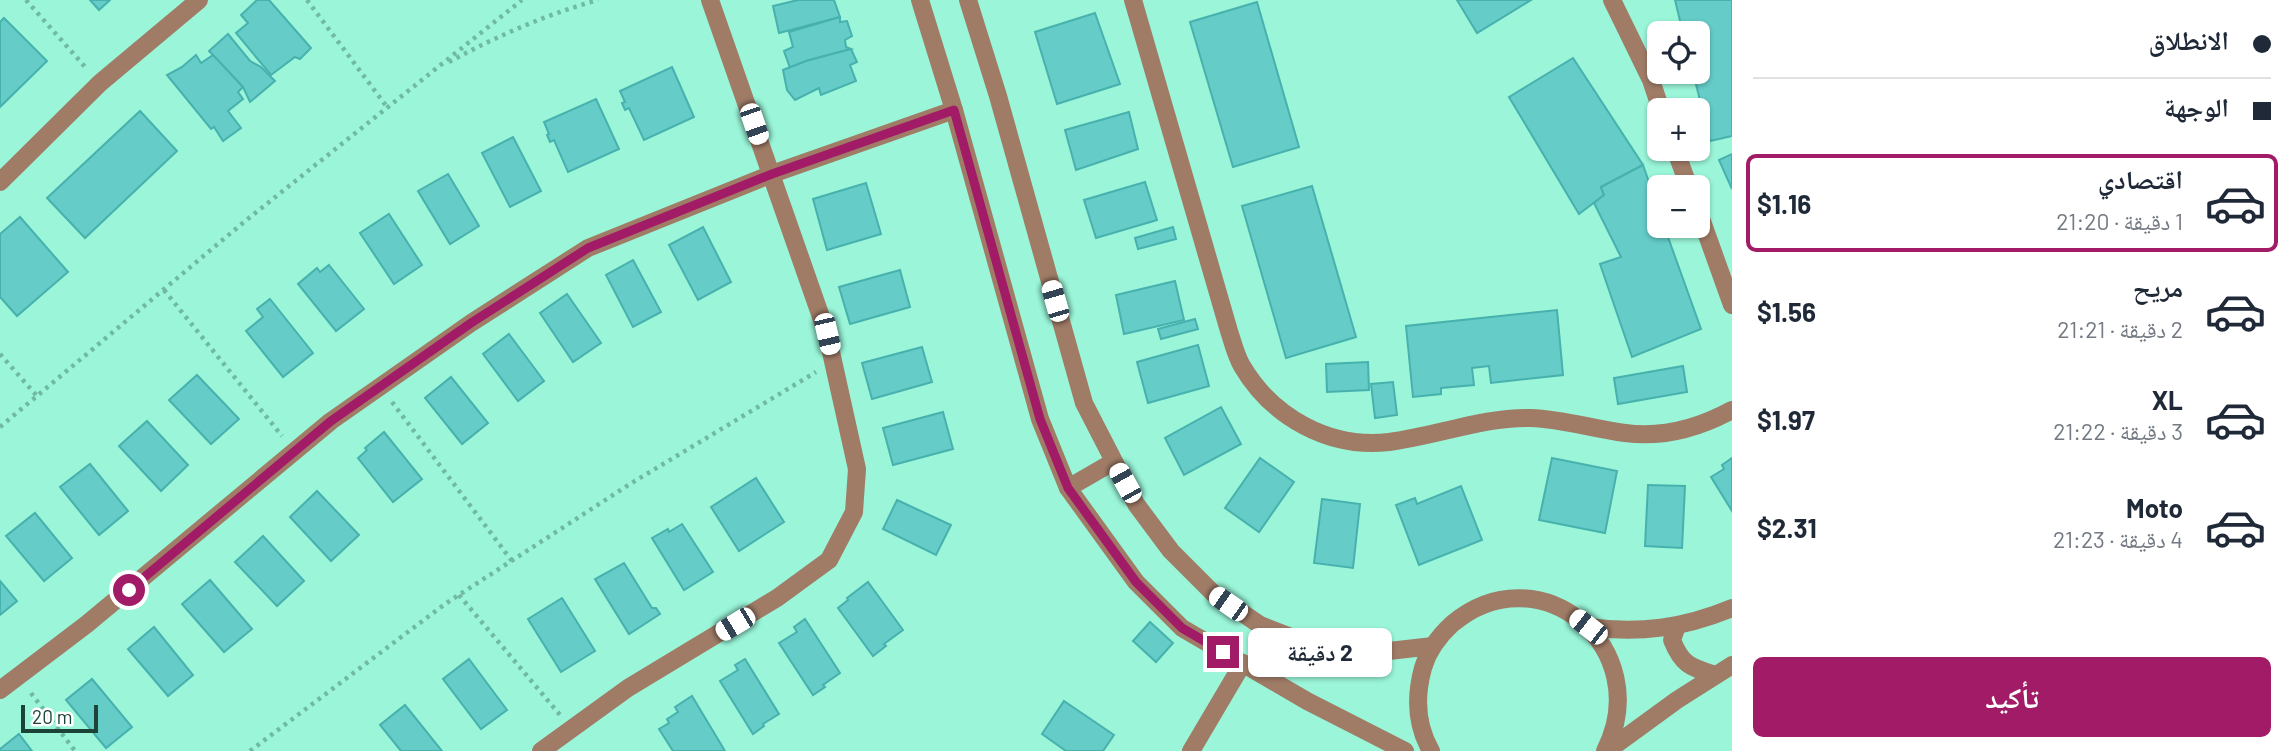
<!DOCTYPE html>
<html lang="ar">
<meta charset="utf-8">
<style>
body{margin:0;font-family:Barlow,"Noto Naskh Arabic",sans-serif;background:#f6f6f7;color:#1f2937;direction:rtl;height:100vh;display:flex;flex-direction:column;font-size:26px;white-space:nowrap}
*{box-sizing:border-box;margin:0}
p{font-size:23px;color:#747a83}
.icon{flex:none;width:38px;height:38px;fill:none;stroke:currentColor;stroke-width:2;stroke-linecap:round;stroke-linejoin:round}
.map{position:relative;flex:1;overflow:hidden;direction:ltr}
.details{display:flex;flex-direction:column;background:#fff;width:560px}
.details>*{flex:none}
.top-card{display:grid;align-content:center;height:154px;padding:0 21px;background:#fff}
.buttons{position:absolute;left:1647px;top:21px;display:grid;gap:14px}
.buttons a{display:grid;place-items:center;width:63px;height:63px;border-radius:10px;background:#fff;box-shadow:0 2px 5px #0004;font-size:35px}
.scale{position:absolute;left:21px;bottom:18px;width:77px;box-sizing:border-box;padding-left:7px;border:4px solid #1c4338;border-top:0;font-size:19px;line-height:24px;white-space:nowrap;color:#1c4338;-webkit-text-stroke:5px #fff;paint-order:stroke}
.end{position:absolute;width:32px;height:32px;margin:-16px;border:9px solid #a21b67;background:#fff;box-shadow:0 0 0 4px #fff}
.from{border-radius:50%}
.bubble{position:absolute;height:49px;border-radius:10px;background:#fff;box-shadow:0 2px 5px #0004;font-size:23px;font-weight:700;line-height:49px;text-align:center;direction:rtl}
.car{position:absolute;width:21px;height:42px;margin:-21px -10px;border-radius:9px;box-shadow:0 0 5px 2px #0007;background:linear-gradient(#fff 24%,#345 0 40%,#fff 0 76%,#345 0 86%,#fff 0)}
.top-card b{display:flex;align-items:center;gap:24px;height:66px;font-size:26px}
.top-card b+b{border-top:2px solid #e0e1e3}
.top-card i{width:18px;height:18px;background:#1f2937}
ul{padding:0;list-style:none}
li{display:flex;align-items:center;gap:21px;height:98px;margin:0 14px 10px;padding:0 7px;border:4px solid transparent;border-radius:10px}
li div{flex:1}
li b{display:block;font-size:26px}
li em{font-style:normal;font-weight:700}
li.on{border-color:#a21b67}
li>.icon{width:63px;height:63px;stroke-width:1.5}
.button{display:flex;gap:14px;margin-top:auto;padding:14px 21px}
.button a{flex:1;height:80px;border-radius:10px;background:#a21b67;color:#fff;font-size:28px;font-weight:700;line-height:80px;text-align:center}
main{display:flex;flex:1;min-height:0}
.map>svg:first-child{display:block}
.building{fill:#65ccc8;stroke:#47b1ad;stroke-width:2}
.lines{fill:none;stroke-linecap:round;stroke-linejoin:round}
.path{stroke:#70b9a3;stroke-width:4.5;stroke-dasharray:3.5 5;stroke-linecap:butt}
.minor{stroke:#a07c67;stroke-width:18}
.route{stroke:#a21b67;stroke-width:9}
</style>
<main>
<section class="details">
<div class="top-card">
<b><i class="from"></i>الانطلاق</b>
<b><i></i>الوجهة</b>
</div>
<ul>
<li class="on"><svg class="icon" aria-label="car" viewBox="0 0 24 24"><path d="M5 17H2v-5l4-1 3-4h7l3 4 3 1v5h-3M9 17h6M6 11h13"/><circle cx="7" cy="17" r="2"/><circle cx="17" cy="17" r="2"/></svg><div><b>اقتصادي</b><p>1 دقيقة · 21:20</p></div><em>$1.16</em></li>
<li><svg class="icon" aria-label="car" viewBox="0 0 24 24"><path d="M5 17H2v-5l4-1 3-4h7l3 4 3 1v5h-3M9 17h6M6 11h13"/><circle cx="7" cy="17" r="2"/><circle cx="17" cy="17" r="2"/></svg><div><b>مريح</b><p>2 دقيقة · 21:21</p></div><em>$1.56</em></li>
<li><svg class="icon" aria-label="car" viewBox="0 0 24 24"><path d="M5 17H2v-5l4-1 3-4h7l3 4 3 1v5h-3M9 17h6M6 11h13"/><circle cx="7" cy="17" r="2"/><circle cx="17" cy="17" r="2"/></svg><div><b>XL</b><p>3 دقيقة · 21:22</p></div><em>$1.97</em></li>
<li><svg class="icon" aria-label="car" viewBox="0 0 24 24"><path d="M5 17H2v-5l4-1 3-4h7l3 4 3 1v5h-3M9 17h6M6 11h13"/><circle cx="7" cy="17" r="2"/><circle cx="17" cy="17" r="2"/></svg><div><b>Moto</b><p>4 دقيقة · 21:23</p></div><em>$2.31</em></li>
</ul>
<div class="button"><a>تأكيد</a></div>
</section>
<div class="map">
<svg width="1732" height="751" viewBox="0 0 1732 751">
<rect width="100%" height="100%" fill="#9af5d9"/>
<!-- building -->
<g class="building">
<polygon points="90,0 110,0 99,10"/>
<polygon points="257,0 269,0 311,48 300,59 295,57 271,75 236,33 248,23 241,15"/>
<polygon points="798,0 834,0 840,17 779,33 773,6"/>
<polygon points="1457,0 1531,0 1477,33"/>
<polygon points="1675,0 1732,0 1732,136 1710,141 1693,72 1698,72 1698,33 1683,33"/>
<polygon points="1257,2 1299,147 1233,167 1190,22"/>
<polygon points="1095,13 1120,84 1057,104 1035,32"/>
<polygon points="840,17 840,22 847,21 852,36 845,40 846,47 851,49 806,61 790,68 784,51 793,47 789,32"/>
<polygon points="4,18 47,61 0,107 0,22"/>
<polygon points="228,34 250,61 261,67 275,81 250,102 243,87 209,51"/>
<polygon points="851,49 857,62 850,65 856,81 821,95 819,88 795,100 787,90 783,70 806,61"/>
<polygon points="196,55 201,63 213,55 243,87 238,92 243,99 228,111 241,128 223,141 214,127 211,129 167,75 182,67"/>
<polygon points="1573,58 1643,165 1601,187 1604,195 1579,214 1509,97"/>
<polygon points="672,67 694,117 644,140 629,108 625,110 622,103 625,102 620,91"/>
<polygon points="596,99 619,149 568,172 554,140 550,142 547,135 549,134 544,122"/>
<polygon points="140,111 177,151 85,238 47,198"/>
<polygon points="1129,112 1138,149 1076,170 1065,130"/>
<polygon points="513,137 541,191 510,207 482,153"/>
<polygon points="1732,154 1732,189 1719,160"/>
<polygon points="1643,165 1659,211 1659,226 1664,226 1701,329 1632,357 1600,264 1621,257 1594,203 1604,195 1601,187"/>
<polygon points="448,174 479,226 450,244 418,191"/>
<polygon points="1145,182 1157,220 1096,238 1084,200"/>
<polygon points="866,183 881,234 827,250 813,199"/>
<polygon points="1312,186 1356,337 1286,358 1242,206"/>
<polygon points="389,214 422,265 394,284 360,233"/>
<polygon points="20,217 68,272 17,316 0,297 0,234"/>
<polygon points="703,227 731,282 698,300 669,245"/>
<polygon points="1173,227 1176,239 1138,249 1135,238"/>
<polygon points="633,260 661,312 633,327 606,275"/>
<polygon points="329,265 364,309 336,331 298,284 317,268 320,272"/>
<polygon points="900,270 910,307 850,324 839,287"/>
<polygon points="1175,281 1184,320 1124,334 1116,295"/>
<polygon points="567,294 601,343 573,362 540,313"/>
<polygon points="270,299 313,353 283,377 246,331 263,317 257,309"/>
<polygon points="1557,310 1563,375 1491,383 1489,366 1472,368 1474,385 1441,388 1441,394 1413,397 1406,326"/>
<polygon points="1195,319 1198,329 1161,339 1158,329"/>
<polygon points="509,334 544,381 518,401 483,354"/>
<polygon points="1198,345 1209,386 1148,403 1137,362"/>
<polygon points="922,347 932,382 872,399 862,363"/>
<polygon points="1368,362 1369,390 1327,392 1326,364"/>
<polygon points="1683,366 1687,392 1618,404 1614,378"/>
<polygon points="197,375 239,419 211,444 169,400"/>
<polygon points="451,377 488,423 462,444 425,398"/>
<polygon points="1393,382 1397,415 1375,418 1371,384"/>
<polygon points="1221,407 1241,444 1184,475 1165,438"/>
<polygon points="943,412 953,449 893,465 883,428"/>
<polygon points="147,421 188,465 161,491 119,446"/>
<polygon points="384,432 422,479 393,502 358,458 367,450 365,448"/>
<polygon points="1260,458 1294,482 1259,532 1225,508"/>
<polygon points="1552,458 1617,471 1605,533 1539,520"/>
<polygon points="1732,458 1732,511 1711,477 1724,469 1722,465"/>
<polygon points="90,464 128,511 99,535 60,487"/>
<polygon points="756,478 784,522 739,551 711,507"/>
<polygon points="1648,485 1685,486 1682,548 1645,546"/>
<polygon points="1461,486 1482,540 1419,565 1396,505 1415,498 1417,504"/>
<polygon points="317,491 359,535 331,561 290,517"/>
<polygon points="1322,499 1360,504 1353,568 1314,563"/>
<polygon points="897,500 951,525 936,555 883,529"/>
<polygon points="35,513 72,558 44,581 6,536"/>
<polygon points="682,524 713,572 684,590 652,538 668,529 669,532"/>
<polygon points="263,536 304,581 277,606 235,562"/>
<polygon points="624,563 652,608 656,608 660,614 629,634 595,579"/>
<polygon points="210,580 252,629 224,652 182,604"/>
<polygon points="0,581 17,601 0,615"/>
<polygon points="868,582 903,630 884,644 886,646 873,656 838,608 848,600 847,598"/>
<polygon points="562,598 595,651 561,672 528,619"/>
<polygon points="805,619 840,673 823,685 825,687 813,695 779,643 797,632 794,627"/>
<polygon points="1150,622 1173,643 1156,662 1133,641"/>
<polygon points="154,627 193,675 168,696 128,649"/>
<polygon points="469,659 507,710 481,729 443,679"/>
<polygon points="745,659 779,714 763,724 764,726 753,734 720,681 738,670 735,665"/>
<polygon points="92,679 132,727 106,748 66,700"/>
<polygon points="692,696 725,751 673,751 659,729 669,723 667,719 678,712 675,707"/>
<polygon points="1064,701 1114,735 1103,751 1066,751 1042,734"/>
<polygon points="405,705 442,751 401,751 380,725"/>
<polygon points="19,734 32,751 0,751 0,749"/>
</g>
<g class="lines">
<!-- path -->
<g class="path">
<polyline points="26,0 86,68"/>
<polyline points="307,0 387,107"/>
<path d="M449,62c48,-26 96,-47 149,-62"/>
<polyline points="164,290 282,436"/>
<polyline points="0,354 37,396"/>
<polyline points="392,402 512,561"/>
<polyline points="0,427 244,222 522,0"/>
<polyline points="459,595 560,715"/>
<polyline points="31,693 75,751"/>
<polyline points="250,751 445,604 630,484 816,372"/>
</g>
<!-- minor -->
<g class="minor">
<polyline points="920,0 954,110 1040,419 1068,488 1136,582 1182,628 1307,701 1405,751"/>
<polyline points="968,0 998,96 1084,403 1136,504 1171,551 1213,593 1260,625 1301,641 1345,650 1389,651 1433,646"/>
<path d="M1133,0l96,331c4,12 7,25 13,35 30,51 87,83 147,76 48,-6 93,-25 142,-24 32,1 62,11 94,15 38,5 74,-5 107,-23"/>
<polyline points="1612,0 1651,80 1661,110"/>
<polyline points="1675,149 1689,187"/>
<polyline points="0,182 100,83 199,0"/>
<polyline points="1698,210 1732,305"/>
<polyline points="1068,488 1113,462"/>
<path d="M1677,626l-5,14c10,25 18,27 43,35"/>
<path d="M1588,627c51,7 96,1 144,-19"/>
<polyline points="0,690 87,624 331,421 471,323 588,248 772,174 954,110"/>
<polyline points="541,751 628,688 777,598 829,560 854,512 857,469 827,334 710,0"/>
<polyline points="1191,751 1243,663"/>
<path d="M1431,751c-15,-26 -16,-54 -8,-83 5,-17 16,-32 29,-44 87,-74 205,24 153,127"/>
<polyline points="1607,751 1677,700 1732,665"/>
</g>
</g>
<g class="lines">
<!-- route -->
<polyline class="route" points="129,590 331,421 471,323 588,248 772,174 954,110 1040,419 1068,488 1136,582 1182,628 1223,652"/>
</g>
</svg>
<div class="buttons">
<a><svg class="icon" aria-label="locate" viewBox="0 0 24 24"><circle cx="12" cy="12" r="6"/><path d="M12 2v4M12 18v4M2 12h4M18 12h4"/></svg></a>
<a>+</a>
<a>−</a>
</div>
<div class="scale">20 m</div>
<i class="end from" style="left:129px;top:590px"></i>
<i class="end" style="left:1223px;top:652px"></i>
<div class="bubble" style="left:1248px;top:628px;width:144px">2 دقيقة</div>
<i class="car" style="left:754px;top:124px;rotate:161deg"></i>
<i class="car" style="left:1055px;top:301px;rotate:344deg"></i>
<i class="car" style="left:827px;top:334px;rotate:167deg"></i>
<i class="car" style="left:1125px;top:483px;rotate:331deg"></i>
<i class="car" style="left:1228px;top:604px;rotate:305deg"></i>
<i class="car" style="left:735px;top:624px;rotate:239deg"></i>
<i class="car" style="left:1588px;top:627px;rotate:308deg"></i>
</div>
</main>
